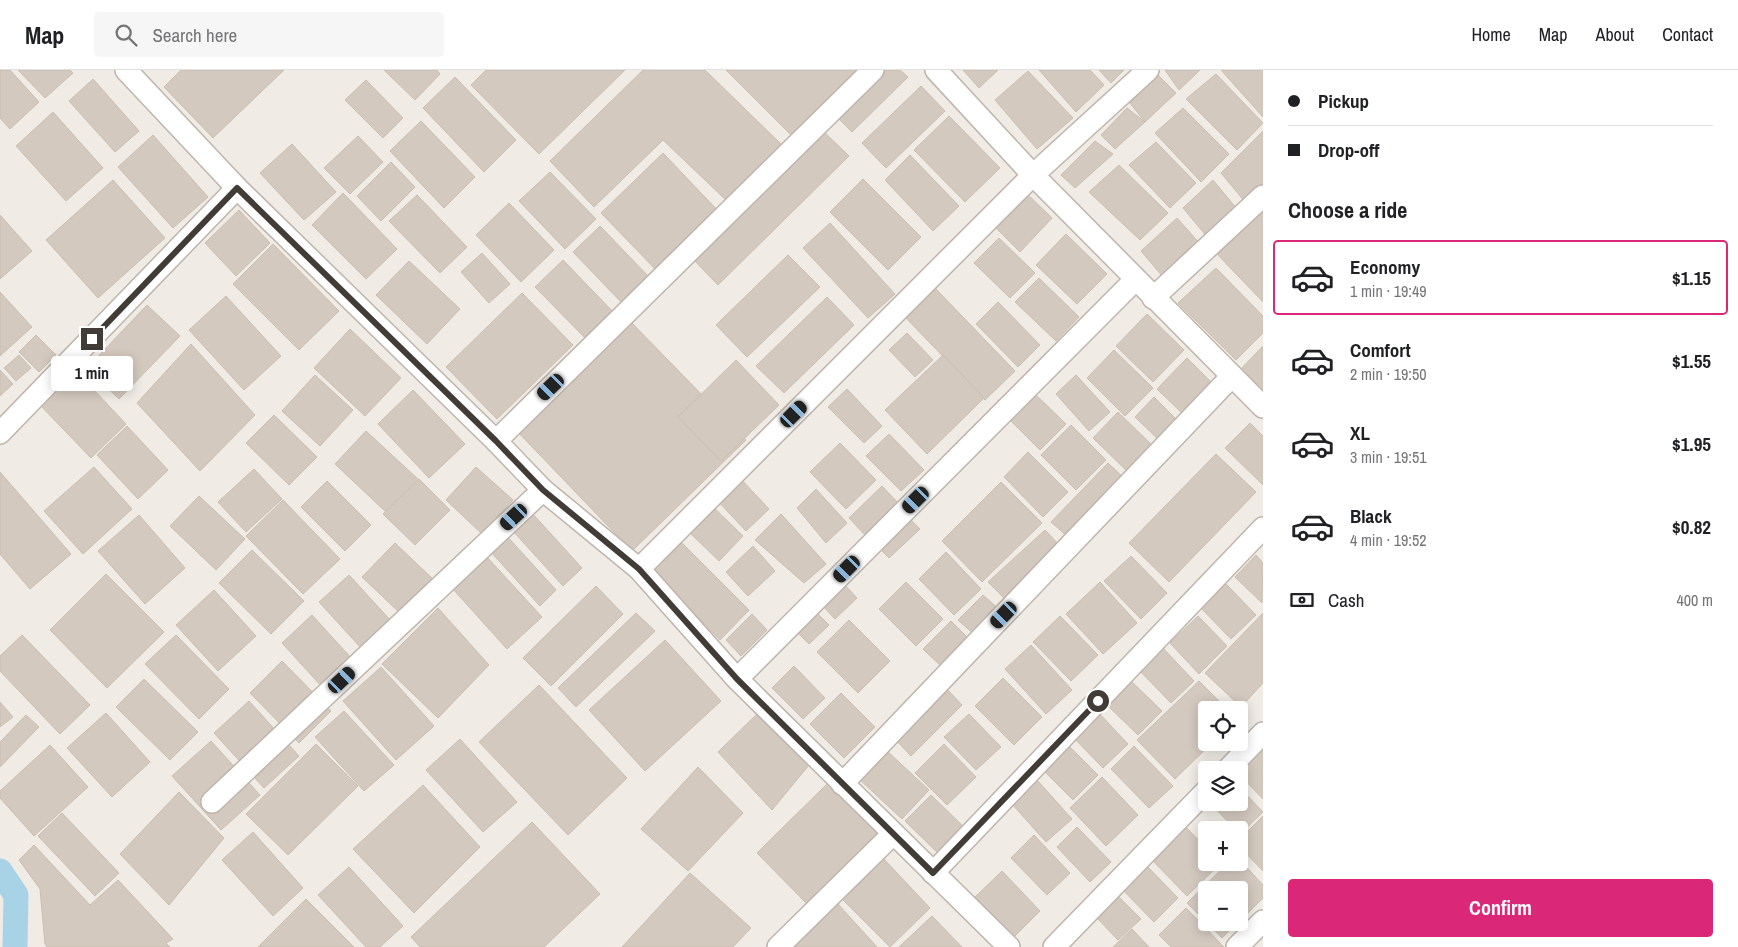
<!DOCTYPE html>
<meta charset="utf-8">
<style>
body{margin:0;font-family:"Archivo Narrow",sans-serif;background:#f6f6f6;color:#202124;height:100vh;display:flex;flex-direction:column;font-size:19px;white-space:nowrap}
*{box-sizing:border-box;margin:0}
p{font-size:16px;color:#757577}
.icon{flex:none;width:28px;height:28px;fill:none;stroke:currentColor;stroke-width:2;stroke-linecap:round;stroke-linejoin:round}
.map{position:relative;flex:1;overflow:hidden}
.drawer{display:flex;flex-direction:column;background:#fff;width:475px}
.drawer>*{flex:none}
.top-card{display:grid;align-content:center;height:110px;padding:0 25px;background:#fff}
.controls{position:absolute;left:1198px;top:631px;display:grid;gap:10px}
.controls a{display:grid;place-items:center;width:50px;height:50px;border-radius:5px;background:#fff;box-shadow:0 2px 12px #0003;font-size:25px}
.end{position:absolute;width:22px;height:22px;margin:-11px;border:6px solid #423c36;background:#fff;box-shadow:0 0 0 2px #fff}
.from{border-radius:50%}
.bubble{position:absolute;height:35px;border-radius:5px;background:#fff;box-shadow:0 2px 12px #0003;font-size:16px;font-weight:700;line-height:35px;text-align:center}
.car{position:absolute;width:15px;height:30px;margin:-15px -8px;border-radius:6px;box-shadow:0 0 4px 1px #0007;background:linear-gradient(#222 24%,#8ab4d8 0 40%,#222 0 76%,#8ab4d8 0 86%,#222 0)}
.top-card b{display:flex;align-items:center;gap:18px;height:48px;font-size:19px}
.top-card b+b{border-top:1px solid #e0e0e0}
.top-card i{width:12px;height:12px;background:#202124}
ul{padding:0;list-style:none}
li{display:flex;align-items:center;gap:15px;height:75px;margin:0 10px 8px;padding:0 15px;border:2px solid transparent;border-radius:5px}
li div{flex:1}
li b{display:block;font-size:19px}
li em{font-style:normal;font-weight:700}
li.on{border-color:#db2777}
li>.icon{width:45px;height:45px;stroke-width:1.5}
h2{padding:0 25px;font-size:22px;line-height:60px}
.pay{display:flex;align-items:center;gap:12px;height:55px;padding:0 25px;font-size:19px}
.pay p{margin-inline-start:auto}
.primary-button{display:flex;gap:10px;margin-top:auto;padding:10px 25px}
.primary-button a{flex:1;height:58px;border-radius:5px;background:#db2777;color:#fff;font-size:20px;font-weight:700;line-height:58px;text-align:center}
header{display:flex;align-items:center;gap:30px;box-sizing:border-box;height:70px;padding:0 25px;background:#fff;border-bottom:1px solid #e0e0e0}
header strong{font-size:24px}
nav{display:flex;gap:28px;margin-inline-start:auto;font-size:18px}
.search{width:350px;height:45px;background:#f6f6f6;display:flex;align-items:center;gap:12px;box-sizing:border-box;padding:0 18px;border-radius:5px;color:#757577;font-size:19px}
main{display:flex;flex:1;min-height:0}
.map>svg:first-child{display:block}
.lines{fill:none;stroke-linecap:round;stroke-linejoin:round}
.canal{stroke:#a8d3e7;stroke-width:25}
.building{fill:#d4c9bf;stroke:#cabeb0}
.minor-casing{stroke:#beb5ac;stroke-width:24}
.minor{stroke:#fff;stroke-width:21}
.route{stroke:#423c36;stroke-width:6}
</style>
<header>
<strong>Map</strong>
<div class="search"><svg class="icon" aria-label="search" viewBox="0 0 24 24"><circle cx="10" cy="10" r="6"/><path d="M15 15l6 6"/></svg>Search here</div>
<nav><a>Home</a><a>Map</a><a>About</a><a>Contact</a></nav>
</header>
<main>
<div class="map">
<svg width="1263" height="877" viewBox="0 0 1263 877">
<rect width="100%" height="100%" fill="#f0ece5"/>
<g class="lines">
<!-- canal -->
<polyline class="canal" points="0,801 16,825 15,877"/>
</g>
<!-- building -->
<g class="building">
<polygon points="0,0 10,0 39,32 10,59 0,48"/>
<polygon points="18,0 70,0 73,3 45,28"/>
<polygon points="181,0 284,0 213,68 164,17"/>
<polygon points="384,0 437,0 440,4 415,30"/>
<polygon points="486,0 625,0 539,84 471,15"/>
<polygon points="643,0 705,0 782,75 728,132 663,70 594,137 550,91"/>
<polygon points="726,0 868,0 797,71"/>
<polygon points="882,0 900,0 908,7 852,62 836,46"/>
<polygon points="963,0 998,0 979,18"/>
<polygon points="1039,0 1090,0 1104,15 1076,42"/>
<polygon points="1099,0 1124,0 1111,13"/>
<polygon points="1165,0 1200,0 1179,20"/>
<polygon points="1221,0 1263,0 1263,47"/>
<polygon points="1028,1 1073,48 1037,79 995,30"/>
<polygon points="1216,4 1263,53 1237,80 1186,29"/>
<polygon points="1158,5 1176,23 1145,52 1130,33"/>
<polygon points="455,7 516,70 484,102 423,38"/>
<polygon points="93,9 139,61 115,82 69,31"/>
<polygon points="366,10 403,48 383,68 345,30"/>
<polygon points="921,16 945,41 886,98 862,73"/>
<polygon points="1127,38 1145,52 1115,79 1101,65"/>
<polygon points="1183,38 1229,84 1201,112 1155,63"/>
<polygon points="53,42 103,98 66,131 16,76"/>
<polygon points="949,46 1000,98 965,132 914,80"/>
<polygon points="421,51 475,107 444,138 390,81"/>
<polygon points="821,59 849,86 718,215 691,187"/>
<polygon points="1263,61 1263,117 1246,133 1221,103"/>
<polygon points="153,65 208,127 173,158 118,97"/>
<polygon points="358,66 383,92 350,124 324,98"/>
<polygon points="1095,71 1113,84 1075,118 1061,105"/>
<polygon points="1156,72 1196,113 1170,138 1129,95"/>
<polygon points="292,74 336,122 304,150 260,103"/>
<polygon points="663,83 721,144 660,204 601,143"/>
<polygon points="910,85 959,136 933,161 885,110"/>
<polygon points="391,92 415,117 381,151 357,126"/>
<polygon points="1119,95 1168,143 1140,170 1089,122"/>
<polygon points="550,102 596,149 565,179 519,131"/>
<polygon points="863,109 921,167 888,200 830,142"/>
<polygon points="113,110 165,168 98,228 46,170"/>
<polygon points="1213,110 1237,139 1208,168 1183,138"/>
<polygon points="1022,119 1052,148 1020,182 990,152"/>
<polygon points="343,123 397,179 366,209 312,155"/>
<polygon points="417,125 467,177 440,203 389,151"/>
<polygon points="509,133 554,180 521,212 476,165"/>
<polygon points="1263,136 1263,232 1216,183"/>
<polygon points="239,140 270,173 236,206 205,173"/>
<polygon points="0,145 32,181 0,209"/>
<polygon points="1177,148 1201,175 1163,207 1141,181"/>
<polygon points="830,153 895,224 868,248 803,178"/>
<polygon points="600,156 649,207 622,233 573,182"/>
<polygon points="1066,164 1107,204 1077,234 1036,195"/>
<polygon points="999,168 1035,203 1010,228 974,193"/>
<polygon points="273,174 339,241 299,280 233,214"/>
<polygon points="482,183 510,214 489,233 461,202"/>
<polygon points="788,185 820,217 747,287 716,255"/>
<polygon points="563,190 617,246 590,273 535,217"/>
<polygon points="409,191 460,239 427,274 376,225"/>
<polygon points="1216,198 1263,246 1263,263 1236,290 1178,233"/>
<polygon points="1039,208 1079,247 1056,271 1015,232"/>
<polygon points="935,218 1015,301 985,330 905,247"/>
<polygon points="0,222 32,257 0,286"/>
<polygon points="522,223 573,275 497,349 446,297"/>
<polygon points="226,226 281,286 244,320 189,260"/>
<polygon points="827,227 854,255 784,323 756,296"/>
<polygon points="998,232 1040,275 1018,297 976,254"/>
<polygon points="147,235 180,266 119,329 87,298"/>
<polygon points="1147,244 1184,280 1153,312 1116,276"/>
<polygon points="627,248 746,370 632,481 514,358"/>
<polygon points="350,259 401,308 365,346 314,298"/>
<polygon points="907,263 933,290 915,307 889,280"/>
<polygon points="36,265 56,285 39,302 19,282"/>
<polygon points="191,274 255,345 200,401 137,333"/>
<polygon points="1263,276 1263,327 1238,302"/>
<polygon points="1114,280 1153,318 1125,346 1087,308"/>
<polygon points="19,285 31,298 16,311 4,298"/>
<polygon points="943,285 984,328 927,384 885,340"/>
<polygon points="1187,288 1213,314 1184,345 1157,319"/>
<polygon points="736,290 779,335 721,391 678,347"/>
<polygon points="0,300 13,314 0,326"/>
<polygon points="76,301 126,354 91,388 40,335"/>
<polygon points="315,305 353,340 320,376 282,341"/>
<polygon points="1076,305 1110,342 1089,361 1056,324"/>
<polygon points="847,319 882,356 864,373 828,337"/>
<polygon points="413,320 465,374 429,408 378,354"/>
<polygon points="1031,320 1066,354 1040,380 1006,346"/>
<polygon points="1154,327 1181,354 1162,373 1135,347"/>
<polygon points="1118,342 1156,379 1131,405 1093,368"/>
<polygon points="274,345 317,387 289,415 246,373"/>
<polygon points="1250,353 1263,366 1263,415 1225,378"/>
<polygon points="1071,355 1106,390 1076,420 1041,385"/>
<polygon points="127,356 168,400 138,429 97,385"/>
<polygon points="366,361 419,410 388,444 335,394"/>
<polygon points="889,364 924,400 901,421 866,386"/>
<polygon points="840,373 876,410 846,439 810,402"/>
<polygon points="1028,382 1068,422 1043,447 1004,407"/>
<polygon points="1216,384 1256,422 1169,512 1129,473"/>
<polygon points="1108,393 1125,409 1068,467 1051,452"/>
<polygon points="94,397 132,439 83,484 44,441"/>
<polygon points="476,397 513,430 482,464 446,430"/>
<polygon points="254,399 282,429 246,462 218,432"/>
<polygon points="0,402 71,484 30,519 0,484"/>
<polygon points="738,406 769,439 746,461 715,428"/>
<polygon points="419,409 450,440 415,475 383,444"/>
<polygon points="327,411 371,455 345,481 301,437"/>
<polygon points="1001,412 1042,453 982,512 942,471"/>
<polygon points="882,416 899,434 866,466 849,448"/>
<polygon points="816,419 847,453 826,473 797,438"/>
<polygon points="199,426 245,469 216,500 170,456"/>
<polygon points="283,430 340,489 303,524 246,466"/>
<polygon points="710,434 743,466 719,491 686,459"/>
<polygon points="531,442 582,498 563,516 512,460"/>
<polygon points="781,444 826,494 804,513 755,470"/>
<polygon points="139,445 185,498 145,534 98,481"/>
<polygon points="907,446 920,459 889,488 877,476"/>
<polygon points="1045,460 1060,476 1008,532 988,512"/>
<polygon points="506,465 556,520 540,536 489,480"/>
<polygon points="676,467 749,540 720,570 647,495"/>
<polygon points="395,473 435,511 402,545 362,507"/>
<polygon points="753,476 775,501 748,526 726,502"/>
<polygon points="252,480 304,531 271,564 219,513"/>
<polygon points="946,482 981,519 954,545 919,509"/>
<polygon points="1256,485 1263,493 1262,533 1235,507"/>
<polygon points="486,486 542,547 507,579 452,518"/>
<polygon points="1131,486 1167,523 1141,549 1104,511"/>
<polygon points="106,504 164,562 107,618 50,560"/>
<polygon points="349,505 392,552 362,579 319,532"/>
<polygon points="906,512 943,549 916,576 879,539"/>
<polygon points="1100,512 1137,553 1103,584 1066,544"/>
<polygon points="1225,513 1256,545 1231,569 1200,537"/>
<polygon points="844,514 857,528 835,549 822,535"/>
<polygon points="596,516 623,544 551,616 523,588"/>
<polygon points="214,520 256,566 218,601 176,555"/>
<polygon points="983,525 1001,541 976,566 958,550"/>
<polygon points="438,538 489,595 438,648 382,594"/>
<polygon points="636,543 655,561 576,637 558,618"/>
<polygon points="817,543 829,555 809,574 797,562"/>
<polygon points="1263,543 1263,613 1241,637 1205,603"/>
<polygon points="752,544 767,560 741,586 726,570"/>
<polygon points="312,545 353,590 323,618 282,573"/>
<polygon points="1060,546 1098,585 1071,611 1033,572"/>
<polygon points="1198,546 1227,576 1199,604 1170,573"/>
<polygon points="849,550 890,591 858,623 817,582"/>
<polygon points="951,551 971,571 944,599 923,579"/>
<polygon points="22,565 90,635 60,664 0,601 0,586"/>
<polygon points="176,565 229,619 199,649 145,594"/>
<polygon points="665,570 721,631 645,701 589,640"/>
<polygon points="1031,575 1072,620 1046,644 1005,599"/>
<polygon points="1161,576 1194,611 1171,633 1138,599"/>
<polygon points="282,591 331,641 299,673 250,623"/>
<polygon points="794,596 825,628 803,649 772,618"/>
<polygon points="381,597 434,656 396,690 343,631"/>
<polygon points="1003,608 1042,647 1014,675 975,636"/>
<polygon points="1128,608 1162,641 1138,665 1104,632"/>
<polygon points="144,609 198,662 170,690 116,637"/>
<polygon points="1199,611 1228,640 1206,640 1206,672 1213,672 1175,709 1137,670"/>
<polygon points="539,615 627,708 568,765 479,672"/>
<polygon points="946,618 962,635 911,686 894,668"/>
<polygon points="841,623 875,657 844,688 810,654"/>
<polygon points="249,631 299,686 264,718 214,663"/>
<polygon points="0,632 13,647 0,657"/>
<polygon points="1096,640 1128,674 1103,698 1070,664"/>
<polygon points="344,641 394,695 364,721 315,667"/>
<polygon points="760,641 809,695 772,740 718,682"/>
<polygon points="106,643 150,692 112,727 67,678"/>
<polygon points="969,644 1001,677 976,700 944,667"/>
<polygon points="26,645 39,657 0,697 0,672"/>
<polygon points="460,669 517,732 483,762 426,700"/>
<polygon points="1263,670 1263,729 1239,704 1239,700"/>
<polygon points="211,671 260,725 221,760 172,706"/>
<polygon points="1064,671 1098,705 1073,730 1039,696"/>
<polygon points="316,674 358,716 288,785 246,744"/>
<polygon points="944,674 976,707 947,735 915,703"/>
<polygon points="50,675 88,717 34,766 0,728 0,721"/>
<polygon points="1134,676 1173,716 1149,738 1111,699"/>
<polygon points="886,680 929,720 902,749 859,709"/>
<polygon points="698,697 743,743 688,801 641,759"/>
<polygon points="1102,707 1138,745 1106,776 1070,738"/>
<polygon points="1037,710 1072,749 1046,772 1011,733"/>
<polygon points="828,713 879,764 808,835 757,783"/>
<polygon points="423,715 480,777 414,843 353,779"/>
<polygon points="1239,717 1263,742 1240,764 1239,760 1236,760 1209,732 1239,732"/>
<polygon points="179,722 224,768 169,835 120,784"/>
<polygon points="931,725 967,760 941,786 905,751"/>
<polygon points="62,743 119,803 95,826 38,766"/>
<polygon points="1263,746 1263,801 1239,776 1239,770"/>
<polygon points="532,752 600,824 544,877 420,877 411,867"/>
<polygon points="1185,756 1206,778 1206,792 1221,793 1187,826 1151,789"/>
<polygon points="1077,757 1111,792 1090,812 1057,777"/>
<polygon points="253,762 303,818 273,846 222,790"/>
<polygon points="1034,765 1070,803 1047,825 1011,788"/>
<polygon points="34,775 90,835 118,810 173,869 166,873 170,877 47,877 45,874 40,819 19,790"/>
<polygon points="881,786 930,838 890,877 839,826"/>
<polygon points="1239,789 1263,815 1263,828 1239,852 1239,820 1206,820 1206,852 1238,852 1222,868 1187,833 1229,792 1239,792"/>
<polygon points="1143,792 1178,828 1154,852 1118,815"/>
<polygon points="349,797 403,856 380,877 366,877 318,825"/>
<polygon points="1002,801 1040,841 1012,869 973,829"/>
<polygon points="690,803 751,858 733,877 622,877"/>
<polygon points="1119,827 1141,849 1118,870 1097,848"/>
<polygon points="306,829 354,877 258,877"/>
<polygon points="838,834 877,877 791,877"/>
<polygon points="1186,838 1224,877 1171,877 1159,865"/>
<polygon points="932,846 962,877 899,877"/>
<polygon points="1132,859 1149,877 1113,877"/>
</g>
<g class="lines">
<!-- minor casing -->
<g class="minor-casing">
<g id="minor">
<polyline points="126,0 237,118 496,371 543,420 639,499 737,609 1009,877"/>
<polyline points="936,0 1033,105 1263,337"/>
<polyline points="1153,228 1263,126"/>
<polyline points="0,363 237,118"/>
<polyline points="496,371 873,0"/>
<polyline points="639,499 1033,105 1148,0"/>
<polyline points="737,609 1135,210"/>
<polyline points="1227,700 1263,663"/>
<polyline points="842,714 1232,306"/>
<polyline points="212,732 543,420"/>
<polyline points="933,803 1263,458"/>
<polyline points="778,877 893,764"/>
<polyline points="1054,877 1206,721"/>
<polyline points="1237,877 1263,851"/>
</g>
</g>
<!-- minor -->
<use href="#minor" class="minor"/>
</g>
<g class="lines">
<!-- route -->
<polyline class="route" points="92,269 237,118 496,371 543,420 639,499 737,609 933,803 1098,631"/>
</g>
</svg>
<div class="controls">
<a><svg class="icon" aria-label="locate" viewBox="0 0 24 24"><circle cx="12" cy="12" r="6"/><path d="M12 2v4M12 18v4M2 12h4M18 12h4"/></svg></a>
<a><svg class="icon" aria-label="layers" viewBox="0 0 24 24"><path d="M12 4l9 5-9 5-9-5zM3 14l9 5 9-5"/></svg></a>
<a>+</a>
<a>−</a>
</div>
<i class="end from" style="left:1098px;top:631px"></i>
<i class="end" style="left:92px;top:269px"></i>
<div class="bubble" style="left:51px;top:286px;width:82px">1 min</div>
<i class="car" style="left:551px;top:317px;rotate:226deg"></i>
<i class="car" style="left:794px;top:344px;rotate:45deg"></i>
<i class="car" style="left:916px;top:430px;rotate:225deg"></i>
<i class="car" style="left:514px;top:447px;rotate:227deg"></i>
<i class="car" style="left:847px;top:499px;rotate:225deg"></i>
<i class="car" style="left:1004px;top:545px;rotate:224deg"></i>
<i class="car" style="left:342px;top:610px;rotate:47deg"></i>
</div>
<section class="drawer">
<div class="top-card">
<b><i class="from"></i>Pickup</b>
<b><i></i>Drop-off</b>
</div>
<h2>Choose a ride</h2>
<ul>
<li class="on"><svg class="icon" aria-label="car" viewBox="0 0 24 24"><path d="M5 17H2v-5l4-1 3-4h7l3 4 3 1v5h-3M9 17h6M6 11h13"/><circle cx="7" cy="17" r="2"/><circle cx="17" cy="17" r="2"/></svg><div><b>Economy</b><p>1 min · 19:49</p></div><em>$1.15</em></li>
<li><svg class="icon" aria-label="car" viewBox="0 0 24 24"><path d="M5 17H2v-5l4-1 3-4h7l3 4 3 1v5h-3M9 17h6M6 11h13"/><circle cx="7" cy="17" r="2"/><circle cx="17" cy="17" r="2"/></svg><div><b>Comfort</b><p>2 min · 19:50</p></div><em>$1.55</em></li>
<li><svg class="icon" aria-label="car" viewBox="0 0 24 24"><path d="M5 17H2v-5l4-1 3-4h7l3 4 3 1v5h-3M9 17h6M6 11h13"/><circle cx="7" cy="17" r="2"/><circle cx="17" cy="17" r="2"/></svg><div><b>XL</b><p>3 min · 19:51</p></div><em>$1.95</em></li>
<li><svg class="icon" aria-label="car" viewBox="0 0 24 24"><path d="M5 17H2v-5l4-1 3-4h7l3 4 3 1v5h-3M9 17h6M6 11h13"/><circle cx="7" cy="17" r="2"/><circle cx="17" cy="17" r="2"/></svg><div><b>Black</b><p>4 min · 19:52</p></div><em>$0.82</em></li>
</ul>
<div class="pay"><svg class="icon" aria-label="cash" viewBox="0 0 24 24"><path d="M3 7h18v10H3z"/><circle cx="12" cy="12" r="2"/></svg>Cash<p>400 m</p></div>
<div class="primary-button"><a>Confirm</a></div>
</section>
</main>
